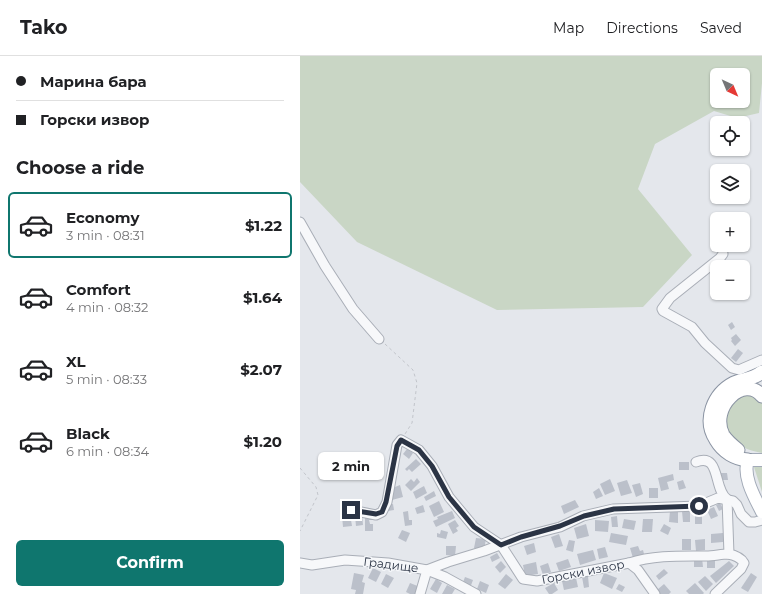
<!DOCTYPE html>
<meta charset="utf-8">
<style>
body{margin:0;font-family:Montserrat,sans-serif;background:#f2f2f2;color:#202124;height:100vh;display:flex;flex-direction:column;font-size:15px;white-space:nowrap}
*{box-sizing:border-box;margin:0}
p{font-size:13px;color:#757577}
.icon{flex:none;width:22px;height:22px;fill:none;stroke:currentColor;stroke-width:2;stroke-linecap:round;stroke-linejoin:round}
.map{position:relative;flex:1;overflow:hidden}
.drawer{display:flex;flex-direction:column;background:#fff;width:300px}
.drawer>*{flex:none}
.top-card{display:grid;align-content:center;height:88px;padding:0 16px;background:#fff}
.needle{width:26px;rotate:136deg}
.controls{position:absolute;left:410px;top:12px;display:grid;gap:8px}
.controls a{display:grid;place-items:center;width:40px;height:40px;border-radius:6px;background:#fff;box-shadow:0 1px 3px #0004;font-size:20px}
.end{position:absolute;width:18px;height:18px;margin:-9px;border:5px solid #2b3445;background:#fff;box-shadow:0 0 0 2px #fff}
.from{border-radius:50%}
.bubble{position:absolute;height:28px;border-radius:6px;background:#fff;box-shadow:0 1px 3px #0004;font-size:13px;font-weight:700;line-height:28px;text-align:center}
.top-card b{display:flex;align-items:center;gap:14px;height:38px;font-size:15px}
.top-card b+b{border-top:1px solid #e0e0e0}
.top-card i{width:10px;height:10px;background:#202124}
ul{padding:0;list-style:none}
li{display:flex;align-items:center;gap:12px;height:66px;margin:0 8px 6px;padding:0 8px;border:2px solid transparent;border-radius:6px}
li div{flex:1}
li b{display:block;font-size:15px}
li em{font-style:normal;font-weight:700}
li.selected{border-color:#0f766e}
li>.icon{width:36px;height:36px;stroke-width:1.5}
h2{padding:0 16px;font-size:18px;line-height:48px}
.action{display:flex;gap:8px;margin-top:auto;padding:8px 16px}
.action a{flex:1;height:46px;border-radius:6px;background:#0f766e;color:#fff;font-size:16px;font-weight:700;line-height:46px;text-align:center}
header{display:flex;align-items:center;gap:24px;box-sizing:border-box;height:56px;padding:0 20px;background:#fff;border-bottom:1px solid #e0e0e0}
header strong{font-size:19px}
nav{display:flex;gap:22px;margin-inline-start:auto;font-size:14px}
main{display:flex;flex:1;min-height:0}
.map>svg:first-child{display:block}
.green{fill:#c9d6c5;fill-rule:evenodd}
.building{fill:#bbc0ca}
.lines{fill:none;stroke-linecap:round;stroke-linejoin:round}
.minor-casing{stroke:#a9aeb7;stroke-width:11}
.major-casing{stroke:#a3abb8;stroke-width:14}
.highway-casing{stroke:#8b94a3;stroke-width:15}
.path{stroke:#c2c5cb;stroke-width:1;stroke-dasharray:3 3;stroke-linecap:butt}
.minor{stroke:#f7f8fa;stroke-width:9}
.major{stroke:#fff;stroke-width:12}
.highway{stroke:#fff;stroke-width:13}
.route{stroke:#2b3445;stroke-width:5}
.labels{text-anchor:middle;stroke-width:3;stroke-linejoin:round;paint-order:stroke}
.street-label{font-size:12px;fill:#2b3445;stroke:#f4f6f9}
</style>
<header>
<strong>Tako</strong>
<nav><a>Map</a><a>Directions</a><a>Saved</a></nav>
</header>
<main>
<section class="drawer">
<div class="top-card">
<b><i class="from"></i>Марина бара</b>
<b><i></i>Горски извор</b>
</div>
<h2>Choose a ride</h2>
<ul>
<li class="selected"><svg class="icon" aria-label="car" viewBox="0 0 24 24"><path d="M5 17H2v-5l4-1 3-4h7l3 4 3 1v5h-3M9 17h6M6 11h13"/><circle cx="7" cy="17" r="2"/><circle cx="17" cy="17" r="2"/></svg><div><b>Economy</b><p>3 min · 08:31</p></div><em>$1.22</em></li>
<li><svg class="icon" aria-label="car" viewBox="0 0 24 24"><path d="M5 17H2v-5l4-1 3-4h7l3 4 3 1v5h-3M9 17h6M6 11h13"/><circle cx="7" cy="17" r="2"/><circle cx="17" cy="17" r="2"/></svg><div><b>Comfort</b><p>4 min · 08:32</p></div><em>$1.64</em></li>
<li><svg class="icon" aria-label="car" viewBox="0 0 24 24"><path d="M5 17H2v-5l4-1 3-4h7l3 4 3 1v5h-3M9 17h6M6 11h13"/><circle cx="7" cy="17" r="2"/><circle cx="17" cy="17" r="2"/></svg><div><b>XL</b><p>5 min · 08:33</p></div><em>$2.07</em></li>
<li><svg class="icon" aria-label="car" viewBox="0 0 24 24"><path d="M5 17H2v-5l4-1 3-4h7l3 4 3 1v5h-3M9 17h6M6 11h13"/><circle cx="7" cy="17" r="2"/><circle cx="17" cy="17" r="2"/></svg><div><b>Black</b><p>6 min · 08:34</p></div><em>$1.20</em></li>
</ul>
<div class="action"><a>Confirm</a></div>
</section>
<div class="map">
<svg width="462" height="538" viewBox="0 0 462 538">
<rect width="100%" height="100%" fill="#e4e7ec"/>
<!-- green -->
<g class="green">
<path d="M0,0h462v27l-3,30 -22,5 -23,-7 -59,33 -17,45 54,66 -49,52 -146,3 -140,-68 -57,-60zM417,19h26v26h-26z"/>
<path d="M446,336l16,9v52c-16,-3 -23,-7 -34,-17l-3,-28z"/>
<polygon points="458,406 462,406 462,436 454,411"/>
</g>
<!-- building -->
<g class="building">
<polygon points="432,266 435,271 431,274 428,269"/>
<polygon points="436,278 441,284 435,290 431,285 432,284 431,282"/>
<polygon points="438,293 443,297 436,306 431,302"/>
<polygon points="107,393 113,397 109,403 103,398"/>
<polygon points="116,403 121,408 112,416 109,413 107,415 105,413"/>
<rect x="379" y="406" width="10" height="8"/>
<polygon points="420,417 427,417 428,424 420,424"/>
<polygon points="373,418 374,424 367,426 369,433 361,435 358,422"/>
<polygon points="117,422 120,426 111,435 105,429 111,423 114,426"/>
<polygon points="310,423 315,435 305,439 300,428"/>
<polygon points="327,424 332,437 321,440 317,427"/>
<polygon points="383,424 386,432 379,434 377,426"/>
<polygon points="340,427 343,438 336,441 332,429"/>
<polygon points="100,429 103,441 92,444 89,434 95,433 95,431"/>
<polygon points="124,430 127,437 116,443 113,436"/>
<polygon points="299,432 303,440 296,443 293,436"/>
<rect x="349" y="432" width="9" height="10"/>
<polygon points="134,435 136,440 126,445 124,441"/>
<polygon points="275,444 279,451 264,458 261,450"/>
<polygon points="139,445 144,456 134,461 129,450"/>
<polygon points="420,447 423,453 419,455 416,449"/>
<polygon points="93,448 94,454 88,455 87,449"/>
<polygon points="123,449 125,456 117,458 115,452"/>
<polygon points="414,451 418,460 411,463 407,454"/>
<polygon points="108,455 109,464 112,464 112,469 105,470 103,456"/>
<polygon points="152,455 155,462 136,471 133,465 138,463 137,461"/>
<polygon points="370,455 378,456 378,467 369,466"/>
<polygon points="382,455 390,455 390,466 383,466"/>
<rect x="395" y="457" width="7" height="11"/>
<polygon points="50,458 52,470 43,471 42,460"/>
<polygon points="62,459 63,469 56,470 55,460"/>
<polygon points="317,460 318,471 312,471 311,461"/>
<polygon points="65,461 72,461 72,464 69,464 70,468 73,468 73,475 65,475"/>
<polygon points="324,463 336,465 334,474 322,472"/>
<polygon points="343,463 353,463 352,476 342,476"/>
<polygon points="155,464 159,470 156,472 158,475 153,478 148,468"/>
<polygon points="295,464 309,465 308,476 295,475"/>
<polygon points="286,468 289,480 277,483 274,472"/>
<polygon points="364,468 371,472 368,479 360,475"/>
<polygon points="102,474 110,477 106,486 98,482"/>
<polygon points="141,474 148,476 146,483 137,481 137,477 140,478"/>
<polygon points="311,477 328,480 326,489 309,486"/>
<polygon points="423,477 423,486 411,487 411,478"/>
<polygon points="259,478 263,490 255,492 251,481"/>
<polygon points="176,482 186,483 184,494 174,492"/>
<rect x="382" y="483" width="9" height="11"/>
<polygon points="405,483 405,494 396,495 395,484"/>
<polygon points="269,484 275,485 273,496 266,494"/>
<polygon points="234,487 236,496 227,499 224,490"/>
<polygon points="146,490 156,490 155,500 146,499"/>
<polygon points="338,490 340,495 343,494 344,498 333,502 330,492"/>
<polygon points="305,491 308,501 299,503 297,493"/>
<polygon points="293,494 296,504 280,509 277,498"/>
<polygon points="197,497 200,502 192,506 190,501"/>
<polygon points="394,502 402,502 403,511 394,511"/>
<rect x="407" y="502" width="8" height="10"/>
<polygon points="268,503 271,511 259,515 256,507"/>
<polygon points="201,505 206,511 200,517 195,511"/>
<polygon points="429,505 434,510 416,527 410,520"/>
<polygon points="236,506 238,518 225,520 223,509"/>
<polygon points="248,507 251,516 243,519 240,510"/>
<polygon points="73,512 81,516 76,526 68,522"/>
<polygon points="364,513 368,517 359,524 356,520"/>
<polygon points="54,517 64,519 62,526 65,527 63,538 55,538 56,534 51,533"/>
<polygon points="304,517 317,522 312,533 300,527"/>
<polygon points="451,517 457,521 448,536 441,532"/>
<polygon points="86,518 94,522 88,532 81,528"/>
<polygon points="206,518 213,524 205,533 198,528"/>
<polygon points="288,520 289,531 284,532 282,521"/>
<polygon points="405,520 413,528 406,535 398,526"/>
<polygon points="165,521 173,524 170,532 162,529"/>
<polygon points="276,522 278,531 264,534 262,525"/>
<polygon points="136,523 142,527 137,537 130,533"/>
<polygon points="180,525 189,529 186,537 177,533"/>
<polygon points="110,527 120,531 117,538 110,538 106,536"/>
<polygon points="254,527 258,534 252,538 249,538 245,532"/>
<polygon points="395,527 404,537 403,538 389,538 386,535"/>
<polygon points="319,528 325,531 322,536 316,533"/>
<polygon points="364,528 371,536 369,538 360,538 357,534"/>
<polygon points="147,529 155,533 152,538 142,538"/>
</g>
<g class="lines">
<!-- minor casing -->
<g class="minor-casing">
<g id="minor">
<polyline points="0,166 25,210 53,253 79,283"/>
<polyline points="422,189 423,198 420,202 370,242 362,253 363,255 392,271 405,287 432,312 439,314 462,304"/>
<path d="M396,406c25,-10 17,27 31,37l2,55"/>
<path d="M51,454l25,5 6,-3 5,-10 10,-57 4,-5 18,10 13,16 17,31 25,30 27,18 22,34 14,2 92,-18c25,-8 51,-7 77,-7 8,0 15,-2 22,-2 6,1 13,4 16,9l-3,6 -26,25"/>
<polyline points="0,507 12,509 45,504 88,507 127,514 145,521 176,538"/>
<polyline points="329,507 338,514 355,538"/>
<polyline points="120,538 127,514 148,506 184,495 221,481 260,471 283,460 313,453 399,450 418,442 433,445 437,449 441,458 449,466 455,466 462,464"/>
</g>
</g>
<!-- major casing -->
<g class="major-casing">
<path id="major" d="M462,404h-14c-6,16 7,38 14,52"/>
</g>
<!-- highway casing -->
<g class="highway-casing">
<g id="highway">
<path d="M438,394c-5,-4 -11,-9 -15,-15 -14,-28 21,-61 39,-39"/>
<path d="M448,404c-13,-1 -25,-8 -32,-20 -13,-20 -3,-46 18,-57 10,-4 20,-4 28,-11"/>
</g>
</g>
<!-- path -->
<g class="path">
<polyline points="85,288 113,314 117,327 112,367 105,378"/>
<polyline points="0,412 16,431 18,439 0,475"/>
</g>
<!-- minor -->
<use href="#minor" class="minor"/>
<!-- major -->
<use href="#major" class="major"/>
<!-- highway -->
<use href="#highway" class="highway"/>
</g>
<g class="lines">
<!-- route -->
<polyline class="route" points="51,454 76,458 82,456 86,446 97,390 101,384 119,394 132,410 149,441 174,471 201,489 221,481 260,470 284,460 314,453 399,450"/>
</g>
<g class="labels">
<!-- street labels -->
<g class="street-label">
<text transform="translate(91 509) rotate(7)" y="4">Градище</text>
<text transform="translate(283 516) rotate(-11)" y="4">Горски извор</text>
</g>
</g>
</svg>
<div class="controls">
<a><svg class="needle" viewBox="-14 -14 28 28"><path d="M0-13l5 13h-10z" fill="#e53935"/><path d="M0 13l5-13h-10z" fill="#757577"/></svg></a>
<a><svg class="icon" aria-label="locate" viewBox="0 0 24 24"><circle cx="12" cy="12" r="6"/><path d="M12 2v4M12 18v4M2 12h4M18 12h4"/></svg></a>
<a><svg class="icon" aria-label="layers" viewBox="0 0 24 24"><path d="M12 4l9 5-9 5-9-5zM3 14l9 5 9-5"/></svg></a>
<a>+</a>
<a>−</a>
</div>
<i class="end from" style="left:399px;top:450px"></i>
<i class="end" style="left:51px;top:454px"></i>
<div class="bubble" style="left:18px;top:396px;width:66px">2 min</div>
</div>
</main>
